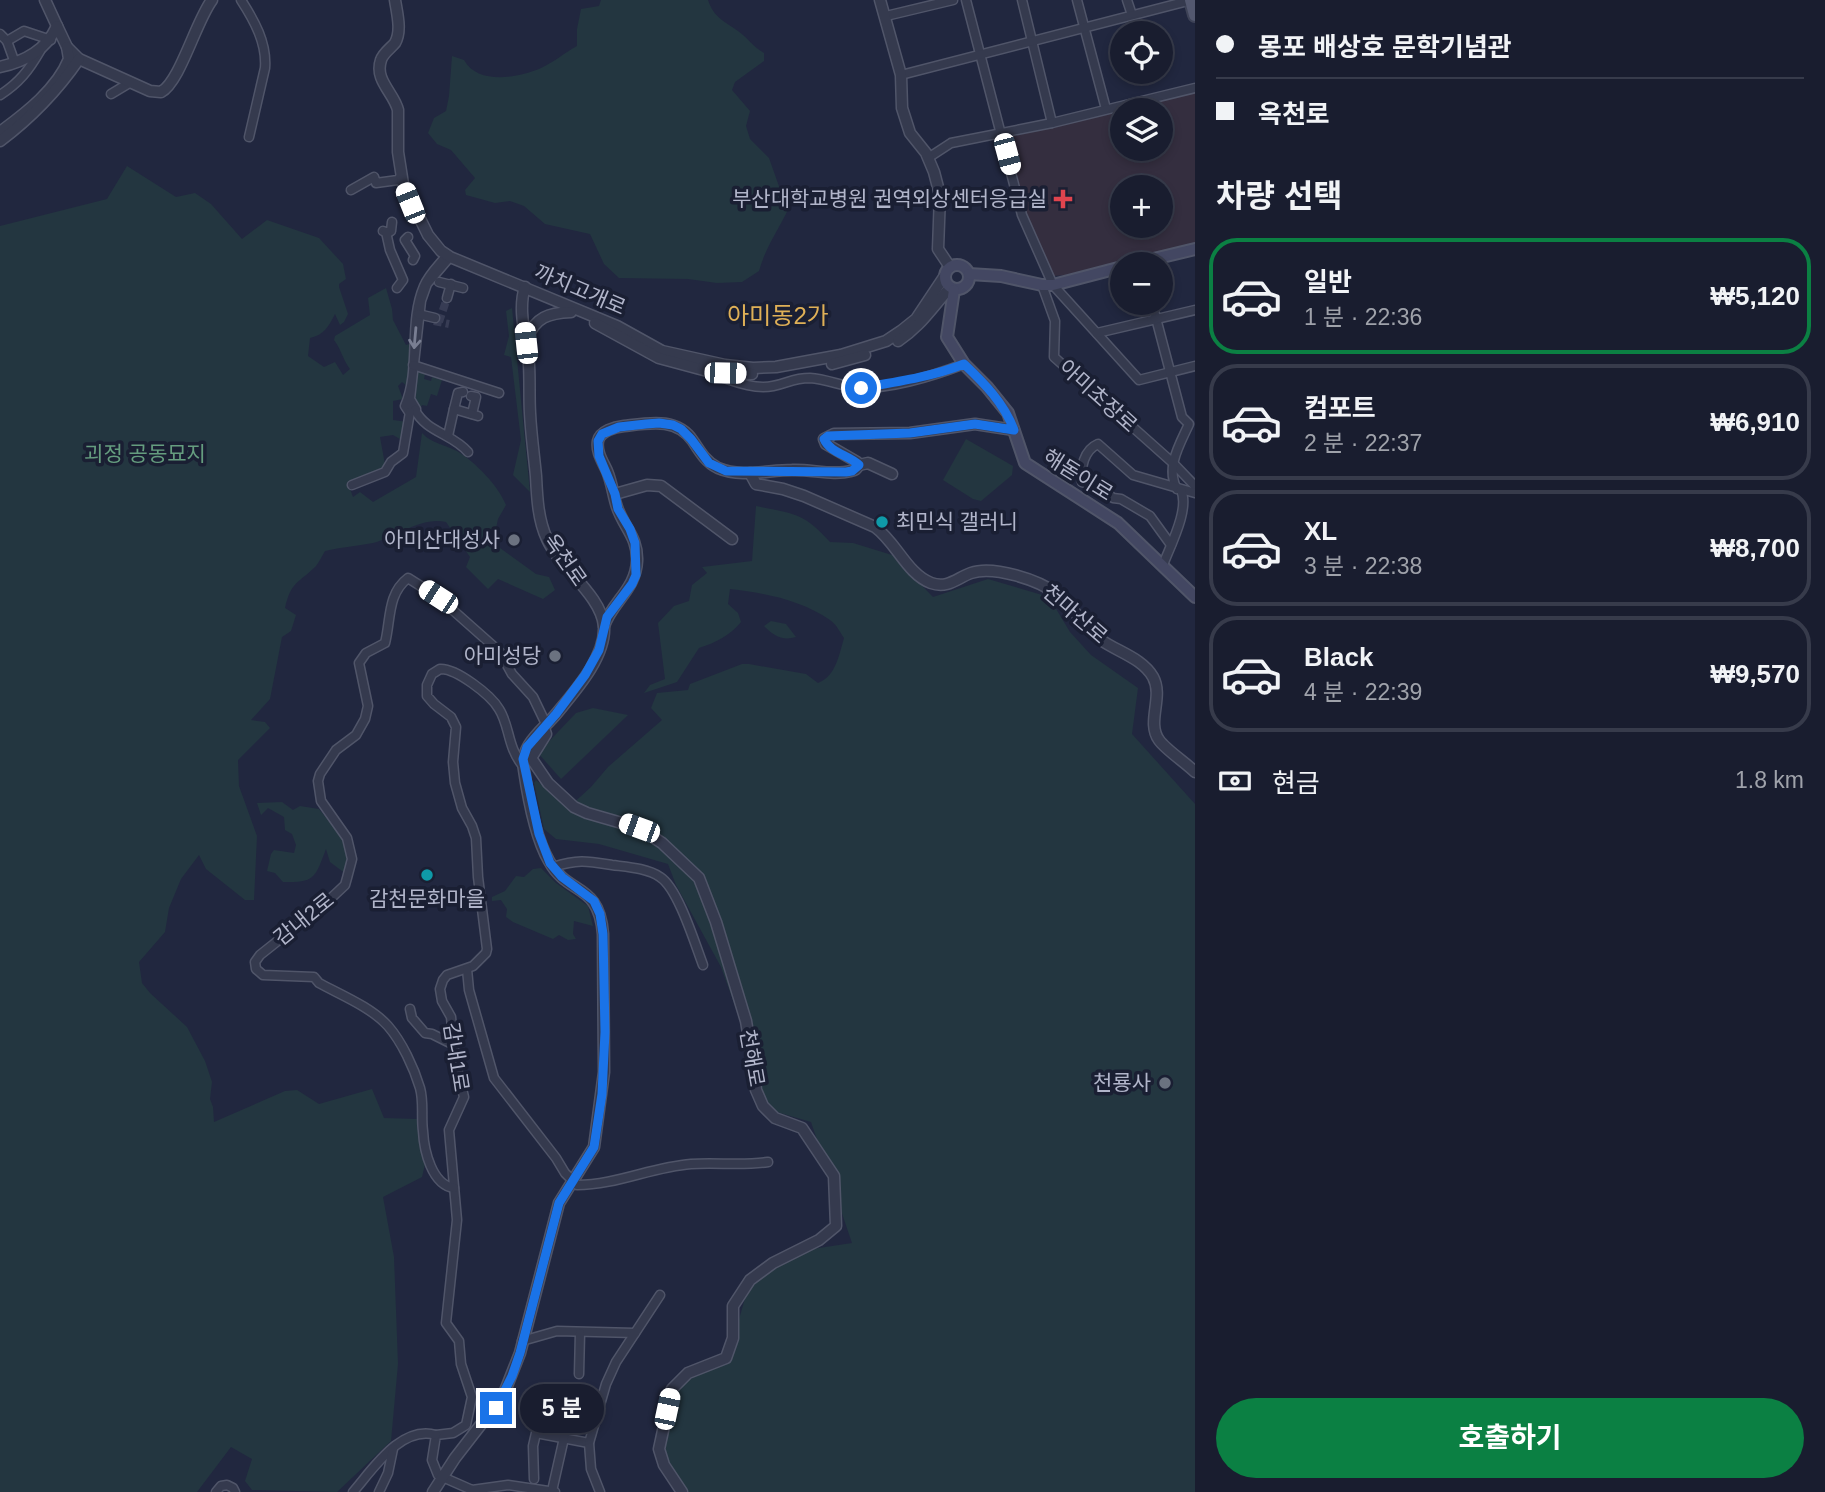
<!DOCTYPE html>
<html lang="ko">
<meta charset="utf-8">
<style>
body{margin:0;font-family:Arial,"Noto Sans KR",sans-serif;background:#262a3b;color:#f1f3f6;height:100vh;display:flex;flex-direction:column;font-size:26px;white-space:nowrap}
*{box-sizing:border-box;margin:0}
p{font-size:23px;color:#9fa2aa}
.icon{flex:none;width:38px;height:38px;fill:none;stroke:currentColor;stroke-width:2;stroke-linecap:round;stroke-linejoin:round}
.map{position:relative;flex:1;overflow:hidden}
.details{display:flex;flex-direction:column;background:#191d2f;width:630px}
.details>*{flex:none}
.top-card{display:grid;align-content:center;height:154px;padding:0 21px;background:#191d2f}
.controls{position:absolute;left:1110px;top:21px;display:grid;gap:14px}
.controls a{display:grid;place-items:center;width:63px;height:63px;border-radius:50%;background:#191d2f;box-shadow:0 4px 10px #0003,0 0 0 2px #373b4b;font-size:35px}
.end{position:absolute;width:32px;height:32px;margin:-16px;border:9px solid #1a73e8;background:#fff;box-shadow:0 0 0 4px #fff}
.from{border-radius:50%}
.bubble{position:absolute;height:49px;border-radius:24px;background:#191d2f;box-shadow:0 4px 10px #0003,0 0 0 2px #373b4b;font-size:23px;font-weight:700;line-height:49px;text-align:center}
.car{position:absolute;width:21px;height:42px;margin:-21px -10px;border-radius:9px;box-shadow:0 0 5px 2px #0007;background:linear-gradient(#fff 24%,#345 0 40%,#fff 0 76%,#345 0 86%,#fff 0)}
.top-card b{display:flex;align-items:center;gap:24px;height:66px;font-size:26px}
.top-card b+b{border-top:2px solid #373b4b}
.top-card i{width:18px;height:18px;background:#f1f3f6}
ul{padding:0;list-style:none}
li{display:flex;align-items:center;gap:21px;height:116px;margin:0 14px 10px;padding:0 7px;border:4px solid #373b4b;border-radius:28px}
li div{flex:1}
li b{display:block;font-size:26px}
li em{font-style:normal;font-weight:700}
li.current{border-color:#0b8043}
li>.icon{width:63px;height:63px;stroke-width:1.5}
h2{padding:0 21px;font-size:32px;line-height:84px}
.pay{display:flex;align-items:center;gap:18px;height:77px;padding:0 21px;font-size:26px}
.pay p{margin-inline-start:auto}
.cta{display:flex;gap:14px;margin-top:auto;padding:14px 21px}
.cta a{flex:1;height:80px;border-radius:42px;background:#0b8043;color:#fff;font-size:28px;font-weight:700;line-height:80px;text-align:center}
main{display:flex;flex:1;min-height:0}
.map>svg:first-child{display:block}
.medical{fill:#342e3f;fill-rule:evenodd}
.green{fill:#233640}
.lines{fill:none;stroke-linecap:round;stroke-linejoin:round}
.minor-tunnel{stroke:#373c54;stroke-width:8;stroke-dasharray:8 4;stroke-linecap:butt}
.minor-casing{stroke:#505569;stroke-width:11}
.tertiary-casing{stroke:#505569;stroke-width:13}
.secondary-casing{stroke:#505569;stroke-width:14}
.primary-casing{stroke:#3e4357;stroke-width:16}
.minor{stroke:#353a4e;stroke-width:8}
.tertiary{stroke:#353a4e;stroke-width:10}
.secondary{stroke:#434762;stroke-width:10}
.primary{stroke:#53586f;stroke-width:12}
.oneway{stroke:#797e92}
.route{stroke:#1a73e8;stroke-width:9}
.health-dot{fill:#e0444e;stroke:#1a1f33;stroke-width:2.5}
.culture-dot{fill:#0f9aa8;stroke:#1a1f33;stroke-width:2.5}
.worship-dot{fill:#6b7280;stroke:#1a1f33;stroke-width:2.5}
.labels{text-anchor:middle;stroke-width:7;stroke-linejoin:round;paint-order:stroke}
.poi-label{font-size:21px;fill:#b1b5ca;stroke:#1a1f33;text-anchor:end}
.street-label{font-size:21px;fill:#b1b5ca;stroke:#1a1f33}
.park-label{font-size:21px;fill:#659d7f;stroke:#1a1f33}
.quarter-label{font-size:24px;fill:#dfb057;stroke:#1a1f33}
</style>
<main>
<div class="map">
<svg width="1195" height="1492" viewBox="0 0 1195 1492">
<rect width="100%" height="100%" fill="#21273f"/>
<!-- medical -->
<path class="medical" d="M1195,92v153l-129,30 -13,1 -28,-59 -19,-74 3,-6 113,-26v38h38v-39h-35zM1122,187h38v39h-38z"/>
<!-- green -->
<g class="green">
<path d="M601,0h107c6,18 16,21 30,31 10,7 15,16 26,22v8l-29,21 -3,8 18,21 -4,15 4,13 19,19 11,31 12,12c-10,24 -26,44 -33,70l-17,11 -25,1 -29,-4 -69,-1 -15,-14 -14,-30 -45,-10 -21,-18 -14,-5 -15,2 -29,-8 -1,-5 10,-12 -24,-28 -14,-6 -9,-11 6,-15 12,-7 3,-15 3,-40 12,4c14,25 52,18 75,9 14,-6 25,-16 38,-23v-17l4,-20 18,-3z"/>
<path d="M127,166l49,31 19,-4 16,11 31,35 25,-19 52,18 24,26 3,15 -7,5v3l9,27 -4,8 -4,3 -5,-11c-6,12 -11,21 -25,24l-2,18 16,11 11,-5 8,13 7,-6c-7,-9 -9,-20 -16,-29l1,-4 35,-21 -2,-17 18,-10 6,21 1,11 13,25 7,-2 -6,43 -5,-4 -4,4 5,13 -10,2v19l15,2 -3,20 -12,-7 -13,2 6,33 -32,13 -4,6 3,8 7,-5 13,10 43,-25 6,-44c9,10 23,12 35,18 18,11 41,34 49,54l-8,14 -3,14 5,15 36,26 13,3 6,13 -12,9 -45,-20 -10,10 -22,-22 4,-10 -24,-35c-24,-6 -50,15 -73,21 -16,3 -32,4 -48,8 -3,5 -6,11 -9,15 -17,17 -25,15 -31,42l11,7 -5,16 -9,6 -12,62 -19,21 14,2 5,6 -32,32 1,26 18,50 -3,64h-9l-39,-31 -7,-14 -18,24 -12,29 -4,24 -26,30 3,21 8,10 37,34 18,34 7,21 -2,17 3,8 1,15 71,-31 12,-1 22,14 53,-15 12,29 33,1v8l10,29 -5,21 -39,20 11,60 4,107 -7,77 -54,51 -85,-2 -7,-9 7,-22 -21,-12 -34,45h-197v-1266l107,-27z"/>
<polygon points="512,308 530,492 513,475 521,440 511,357 504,355 509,336 506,311"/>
<polygon points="416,371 425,374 424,379 431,381 432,377 442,380 437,396 431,394 427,406 422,405 419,412 414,391"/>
<polygon points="966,439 1013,466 1012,475 981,501 973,499 943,480"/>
<path d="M756,506c38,8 47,6 74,36l23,1 39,12 41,42 55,-18 61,18 21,35 21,23 47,33 -6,46 63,70v688h-507l-7,-6 -18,-37 12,-55 15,-15 37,-17 22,-78 50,-33 53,-8 -41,-121 -38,-11 -9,-10 -5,-12 -2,-22 -36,-100 -45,-82 -8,-21 -69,-20 -43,-5 -12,-10 -10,-46 2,-3 33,27 22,-20 17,-20 54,-47 -11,-12 6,-15 31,-3 2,-6 52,-20h7l57,10 12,9c18,-7 21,-28 26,-45 -4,-6 -8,-14 -14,-18 -29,-20 -65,-27 -100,-31l-2,15 10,9 3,9c-12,14 -24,20 -42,26l-22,34 -33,11 6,-8 15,-6 -7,-56 16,-17 15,-5 3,-16 15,-12 -5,-6 50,-6z"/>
<path d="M771,621l15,3 10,13c-14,4 -22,-1 -32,-11z"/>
<polygon points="593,708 628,715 561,779 538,753 576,713"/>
<path d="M282,802l11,8 7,-4 19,3 25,31 5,15 -3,19 -16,-12 -4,-13c-11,28 -10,34 -43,33l-8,-9 -8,-2 4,-17 3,-4 20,3 2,-8 -4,-11 -7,-4 -1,-13 -16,-9 -7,7 -4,-12z"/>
<polygon points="541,868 556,883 588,906 593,926 574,921 573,934 576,939 568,940 559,935 553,939 513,922 506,917 507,909 501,900 492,901 492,897 505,891 516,876 524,877 533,869"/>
</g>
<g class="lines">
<!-- minor-tunnel -->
<g class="minor-tunnel">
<polyline points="434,321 449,324"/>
<polyline points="439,322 447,298"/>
</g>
<!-- minor casing -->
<g class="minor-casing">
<g id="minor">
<path d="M241,0c13,20 26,43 24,68l-16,69"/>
<polyline points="966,0 1022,215 1053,285 1139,380 1195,366"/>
<polyline points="1022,0 1052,123"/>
<polyline points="1077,0 1106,109"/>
<polyline points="1127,0 1132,15"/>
<polyline points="886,16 953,0"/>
<polyline points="0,34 7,41 24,31 51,40"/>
<polyline points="7,41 15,63"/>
<polyline points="901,75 1192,0"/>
<polyline points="111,94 131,82"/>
<path d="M0,95c19,-12 29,-25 40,-44"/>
<polyline points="928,158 951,143 1052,123 1195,88"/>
<polyline points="351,190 374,177 376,183 398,180 401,176"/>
<polyline points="383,231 388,233 391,231 392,222"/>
<polyline points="386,232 390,250 403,280 397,288"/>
<polyline points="408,237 405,240 415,256 413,260"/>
<path d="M447,255c-8,10 -18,19 -23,31 -16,37 -3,83 -19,120l4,6 7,-3 -6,-10 11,-98 6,-17 23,-27"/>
<polyline points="439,282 463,288"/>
<polyline points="1042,285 1055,321 1054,357 1173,463 1195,486"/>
<polyline points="447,298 451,284"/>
<path d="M1152,303l30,114 7,7c-9,20 -24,44 -12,65"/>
<polyline points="418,314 435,318"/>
<polyline points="1097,333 1195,310"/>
<polyline points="413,365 499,393"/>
<path d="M715,375c18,6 39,15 58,11 15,-3 20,-8 37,-8 18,1 36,10 53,10 33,-1 70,-12 101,-24"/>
<polyline points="471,396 476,397 472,414"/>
<polyline points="454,409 458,393 463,392"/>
<path d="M415,410c11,22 38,24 53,42"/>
<polyline points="448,436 454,409 478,416"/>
<polyline points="352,485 385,472 391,462 403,453 410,412"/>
<path d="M1171,545l-21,-29 -29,-17 -8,-1 -16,-13 -15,-3c-2,-14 2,-32 16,-38l35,31 62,18"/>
<path d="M1163,565c7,-19 27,-56 18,-75"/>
<path d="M523,766c-16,-19 -13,-40 -24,-57 -8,-14 -43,-41 -59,-40l-8,5 -5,11v11l7,8 17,13 5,10 -3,35 2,21 7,25 10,18 4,12 2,39 9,72 -1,4 -13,13 -26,9 -4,5 -3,9 2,12 9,16 4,43 9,37 -15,33 8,90 -11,103 13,18 2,23 11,33 -6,28 -13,8 -17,2 -4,25 6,15 34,15 36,-5 47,7"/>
<path d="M553,867c25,-8 34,-6 59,-2 15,2 35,3 48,12 18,11 35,67 43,88"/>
<path d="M467,969l2,21 25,88 62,80 9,15 12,12c39,0 75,-18 114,-21 25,-2 51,2 77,-2"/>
<polyline points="410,1009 412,1018 425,1033 432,1034 454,1045"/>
<path d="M454,1188c-22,-3 -30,-37 -31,-57 -2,-14 1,-29 -3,-43 -6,-20 -18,-46 -32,-62 -17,-19 -47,-31 -69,-43l-5,-6 -51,-2 -7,-6 -1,-7 5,-7 68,-54 17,-16 2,-7 5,-19 -5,-21 -26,-37 -3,-20 2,-7 16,-24 20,-15 9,-16 3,-13 -9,-43 7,-10 19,-10c6,-23 2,-49 23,-65l30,19 62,55 12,22 21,23 13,27"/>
<polyline points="522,1341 557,1331 635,1333"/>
<polyline points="579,1374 580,1333"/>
<polyline points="534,1479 533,1446 536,1433 589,1443"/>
<polyline points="552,1491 564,1438"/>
<polyline points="216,1492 221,1486 227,1485 233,1488 235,1492"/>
<path d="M353,1492c20,-23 48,-67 83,-57"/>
<polyline points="379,1492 388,1473 393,1449"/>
<polyline points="600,1492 591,1469 589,1443 606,1384 616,1362 660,1295"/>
</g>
</g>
<!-- tertiary casing -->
<g class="tertiary-casing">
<g id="tertiary">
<polyline points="45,0 57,26"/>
<path d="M395,0c2,13 7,31 0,43 -4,5 -12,10 -14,17 -7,20 13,33 17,50v42l5,32 25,51 13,16 9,6 167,69 45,25 63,14 28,3 23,-1 65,-12 45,-14 15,-10 15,-12 28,-42"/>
<polyline points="880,0 901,75 902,108 910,133 926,153 934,172 940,195 938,249 950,267"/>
<path d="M0,67c26,-6 46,-17 57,-41l10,21 12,12 71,32 11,1c19,-10 35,-71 51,-92"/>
<path d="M0,132c26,-19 57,-43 69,-73l-2,-12"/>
<path d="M0,141c32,-24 57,-50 79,-82"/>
<polyline points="595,323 659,358 711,372 752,374"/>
<path d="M527,339c8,-22 22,-26 44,-27"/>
<path d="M898,341c23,-15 34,-34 52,-53"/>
<polyline points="832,364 865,355"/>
<polyline points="859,465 868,463 892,474"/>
<path d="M750,473l6,11 27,5 21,7 71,31c21,15 32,47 56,56 17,6 26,-5 40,-10 22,-8 68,7 86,21 18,13 26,34 44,46 17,12 41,18 52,37 11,20 -7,45 6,63 7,10 26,22 36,32"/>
<polyline points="615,494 647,485 661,486 732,539"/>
<path d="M604,626c8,-24 32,-37 33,-65 1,-24 -13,-33 -20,-54 -4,-12 -5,-24 -10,-36 -4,-9 -11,-19 -9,-30 2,-10 17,-14 26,-15 25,-3 53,-9 69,15 7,11 13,21 25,27 23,10 50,2 74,2 19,-1 41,6 59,1 5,-1 5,-2 8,-6l-2,-3 -31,-18 -2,-5 10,-5 76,-1 65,-9 39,6"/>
<polyline points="545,731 546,734 531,758 548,783 574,807 587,813 639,828 662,843 699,878 716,922 746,1021 754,1069 756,1090 763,1106 775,1118 802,1128 834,1176 836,1226 819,1240 773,1263 750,1280 733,1306 733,1338 726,1358 688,1373 672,1389 659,1449 664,1465 682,1492"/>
<path d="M433,1492l22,-34 48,-62 17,-43 39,-150 35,-56 10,-75 -1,-138c-4,-52 -35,-38 -54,-73 -14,-24 -21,-64 -25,-91 -5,-25 19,-40 33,-57 18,-22 49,-56 47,-87 -3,-31 -44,-58 -57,-87 -9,-19 -10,-42 -11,-63 -2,-21 -5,-42 -6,-63 -1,-16 0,-32 -1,-48 -2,-25 -12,-54 -4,-78"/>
</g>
</g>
<!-- secondary casing -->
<g class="secondary-casing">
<g id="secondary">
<polyline points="1133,264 1195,249"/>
<circle cx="957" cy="277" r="12"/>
<polyline points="969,274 1001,276 1042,285 1053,285 1122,267"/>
<polyline points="954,290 947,337 964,364 987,387 1008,413 1025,463 1118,523 1195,597"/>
</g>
</g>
<!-- primary casing -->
<g class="primary-casing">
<polyline id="primary" points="1191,0 1195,15"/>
</g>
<!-- minor -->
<use href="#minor" class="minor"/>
<!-- tertiary -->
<use href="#tertiary" class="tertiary"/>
<!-- secondary -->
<use href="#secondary" class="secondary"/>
<!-- primary -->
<use href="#primary" class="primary"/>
</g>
<!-- one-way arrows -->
<defs><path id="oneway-shaft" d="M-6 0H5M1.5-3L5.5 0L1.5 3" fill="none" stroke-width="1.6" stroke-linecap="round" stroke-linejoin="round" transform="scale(1.75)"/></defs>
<use class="oneway" href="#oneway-shaft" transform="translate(415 338) rotate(95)"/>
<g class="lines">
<!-- route -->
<path class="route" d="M496,1408l16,-32 8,-23 39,-150 35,-56 8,-53 3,-62 -2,-98 -3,-20 -6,-13 -32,-24 -12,-14 -11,-29 -16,-75 4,-12 29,-33 29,-39 14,-25 8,-33 25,-33 4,-9 -1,-32 -5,-14 -12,-20 -3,-15 -16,-38 -1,-15 4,-7 17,-7 27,-3 13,-1 14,2 8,4 10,10 18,24 17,8 120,1 6,-1 7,-6c-10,-10 -29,-12 -35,-26l4,-3 82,-3 65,-9 39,6c-10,-27 -30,-47 -50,-66 -33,13 -68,18 -103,24"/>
</g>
<!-- markers -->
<path class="health-dot" d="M1059.5 188.5h7v7h7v7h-7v7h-7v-7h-7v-7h7z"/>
<g class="culture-dot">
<circle cx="882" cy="522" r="7"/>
<circle cx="427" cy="875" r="7"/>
</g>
<g class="worship-dot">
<circle cx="514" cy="540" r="7"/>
<circle cx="555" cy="656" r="7"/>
<circle cx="1165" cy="1083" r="7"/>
</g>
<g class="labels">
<!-- poi labels -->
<g class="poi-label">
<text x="1047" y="206">부산대학교병원 권역외상센터응급실</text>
<text x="896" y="529" text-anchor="start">최민식 갤러니</text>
<text x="500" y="547">아미산대성사</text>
<text x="541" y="663">아미성당</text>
<text x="427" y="906" text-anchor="middle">감천문화마을</text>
<text x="1151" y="1090">천룡사</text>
</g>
<!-- street labels -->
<g class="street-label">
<text transform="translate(580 290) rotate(23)" y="7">까치고개로</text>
<text transform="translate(1098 396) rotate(42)" y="7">아미초장로</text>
<text transform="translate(1078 475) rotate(32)" y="7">해돋이로</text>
<text transform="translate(565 560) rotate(55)" y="7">옥천로</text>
<text transform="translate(1075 614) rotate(41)" y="7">천마산로</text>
<text transform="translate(304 919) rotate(-39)" y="7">감내2로</text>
<text transform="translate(456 1057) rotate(81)" y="7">감내1로</text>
<text transform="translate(752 1058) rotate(80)" y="7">천해로</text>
</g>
<!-- park labels -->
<g class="park-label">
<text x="145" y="461">괴정 공동묘지</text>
</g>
<!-- quarter labels -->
<g class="quarter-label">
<text x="778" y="324">아미동2가</text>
</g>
</g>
</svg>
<div class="controls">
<a><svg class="icon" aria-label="locate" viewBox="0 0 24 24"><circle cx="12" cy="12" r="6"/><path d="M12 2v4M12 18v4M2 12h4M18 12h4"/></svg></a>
<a><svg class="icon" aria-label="layers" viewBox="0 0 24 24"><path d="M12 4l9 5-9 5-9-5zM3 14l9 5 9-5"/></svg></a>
<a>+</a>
<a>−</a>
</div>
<i class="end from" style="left:861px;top:388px"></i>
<i class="end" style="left:496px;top:1408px"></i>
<div class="bubble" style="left:520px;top:1384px;width:84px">5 분</div>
<i class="car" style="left:1007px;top:154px;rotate:165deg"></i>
<i class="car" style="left:410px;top:203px;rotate:338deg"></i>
<i class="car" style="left:526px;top:343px;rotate:354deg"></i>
<i class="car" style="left:725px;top:373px;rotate:91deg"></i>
<i class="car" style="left:438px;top:597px;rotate:303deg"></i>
<i class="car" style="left:639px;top:828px;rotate:290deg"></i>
<i class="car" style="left:667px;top:1409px;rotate:12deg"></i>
</div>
<section class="details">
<div class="top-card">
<b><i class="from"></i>몽포 배상호 문학기념관</b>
<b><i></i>옥천로</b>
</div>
<h2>차량 선택</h2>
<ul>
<li class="current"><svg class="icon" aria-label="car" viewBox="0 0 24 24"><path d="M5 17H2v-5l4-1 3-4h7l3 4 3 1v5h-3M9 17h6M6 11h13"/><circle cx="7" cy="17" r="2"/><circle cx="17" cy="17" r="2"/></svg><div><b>일반</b><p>1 분 · 22:36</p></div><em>₩5,120</em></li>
<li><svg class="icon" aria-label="car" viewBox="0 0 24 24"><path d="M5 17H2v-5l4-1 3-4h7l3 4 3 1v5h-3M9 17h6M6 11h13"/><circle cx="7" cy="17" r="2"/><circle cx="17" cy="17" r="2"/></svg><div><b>컴포트</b><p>2 분 · 22:37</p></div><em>₩6,910</em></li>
<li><svg class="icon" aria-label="car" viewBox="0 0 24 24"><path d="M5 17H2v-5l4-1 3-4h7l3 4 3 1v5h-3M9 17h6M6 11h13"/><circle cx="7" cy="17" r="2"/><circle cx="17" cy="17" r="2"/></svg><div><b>XL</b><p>3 분 · 22:38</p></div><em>₩8,700</em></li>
<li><svg class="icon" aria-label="car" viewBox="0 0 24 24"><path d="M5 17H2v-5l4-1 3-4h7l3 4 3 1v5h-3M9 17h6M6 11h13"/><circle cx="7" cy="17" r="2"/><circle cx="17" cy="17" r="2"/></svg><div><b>Black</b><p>4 분 · 22:39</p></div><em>₩9,570</em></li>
</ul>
<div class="pay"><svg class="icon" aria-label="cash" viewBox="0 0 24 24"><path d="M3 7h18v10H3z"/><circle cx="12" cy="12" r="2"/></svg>현금<p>1.8 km</p></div>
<div class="cta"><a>호출하기</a></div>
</section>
</main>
